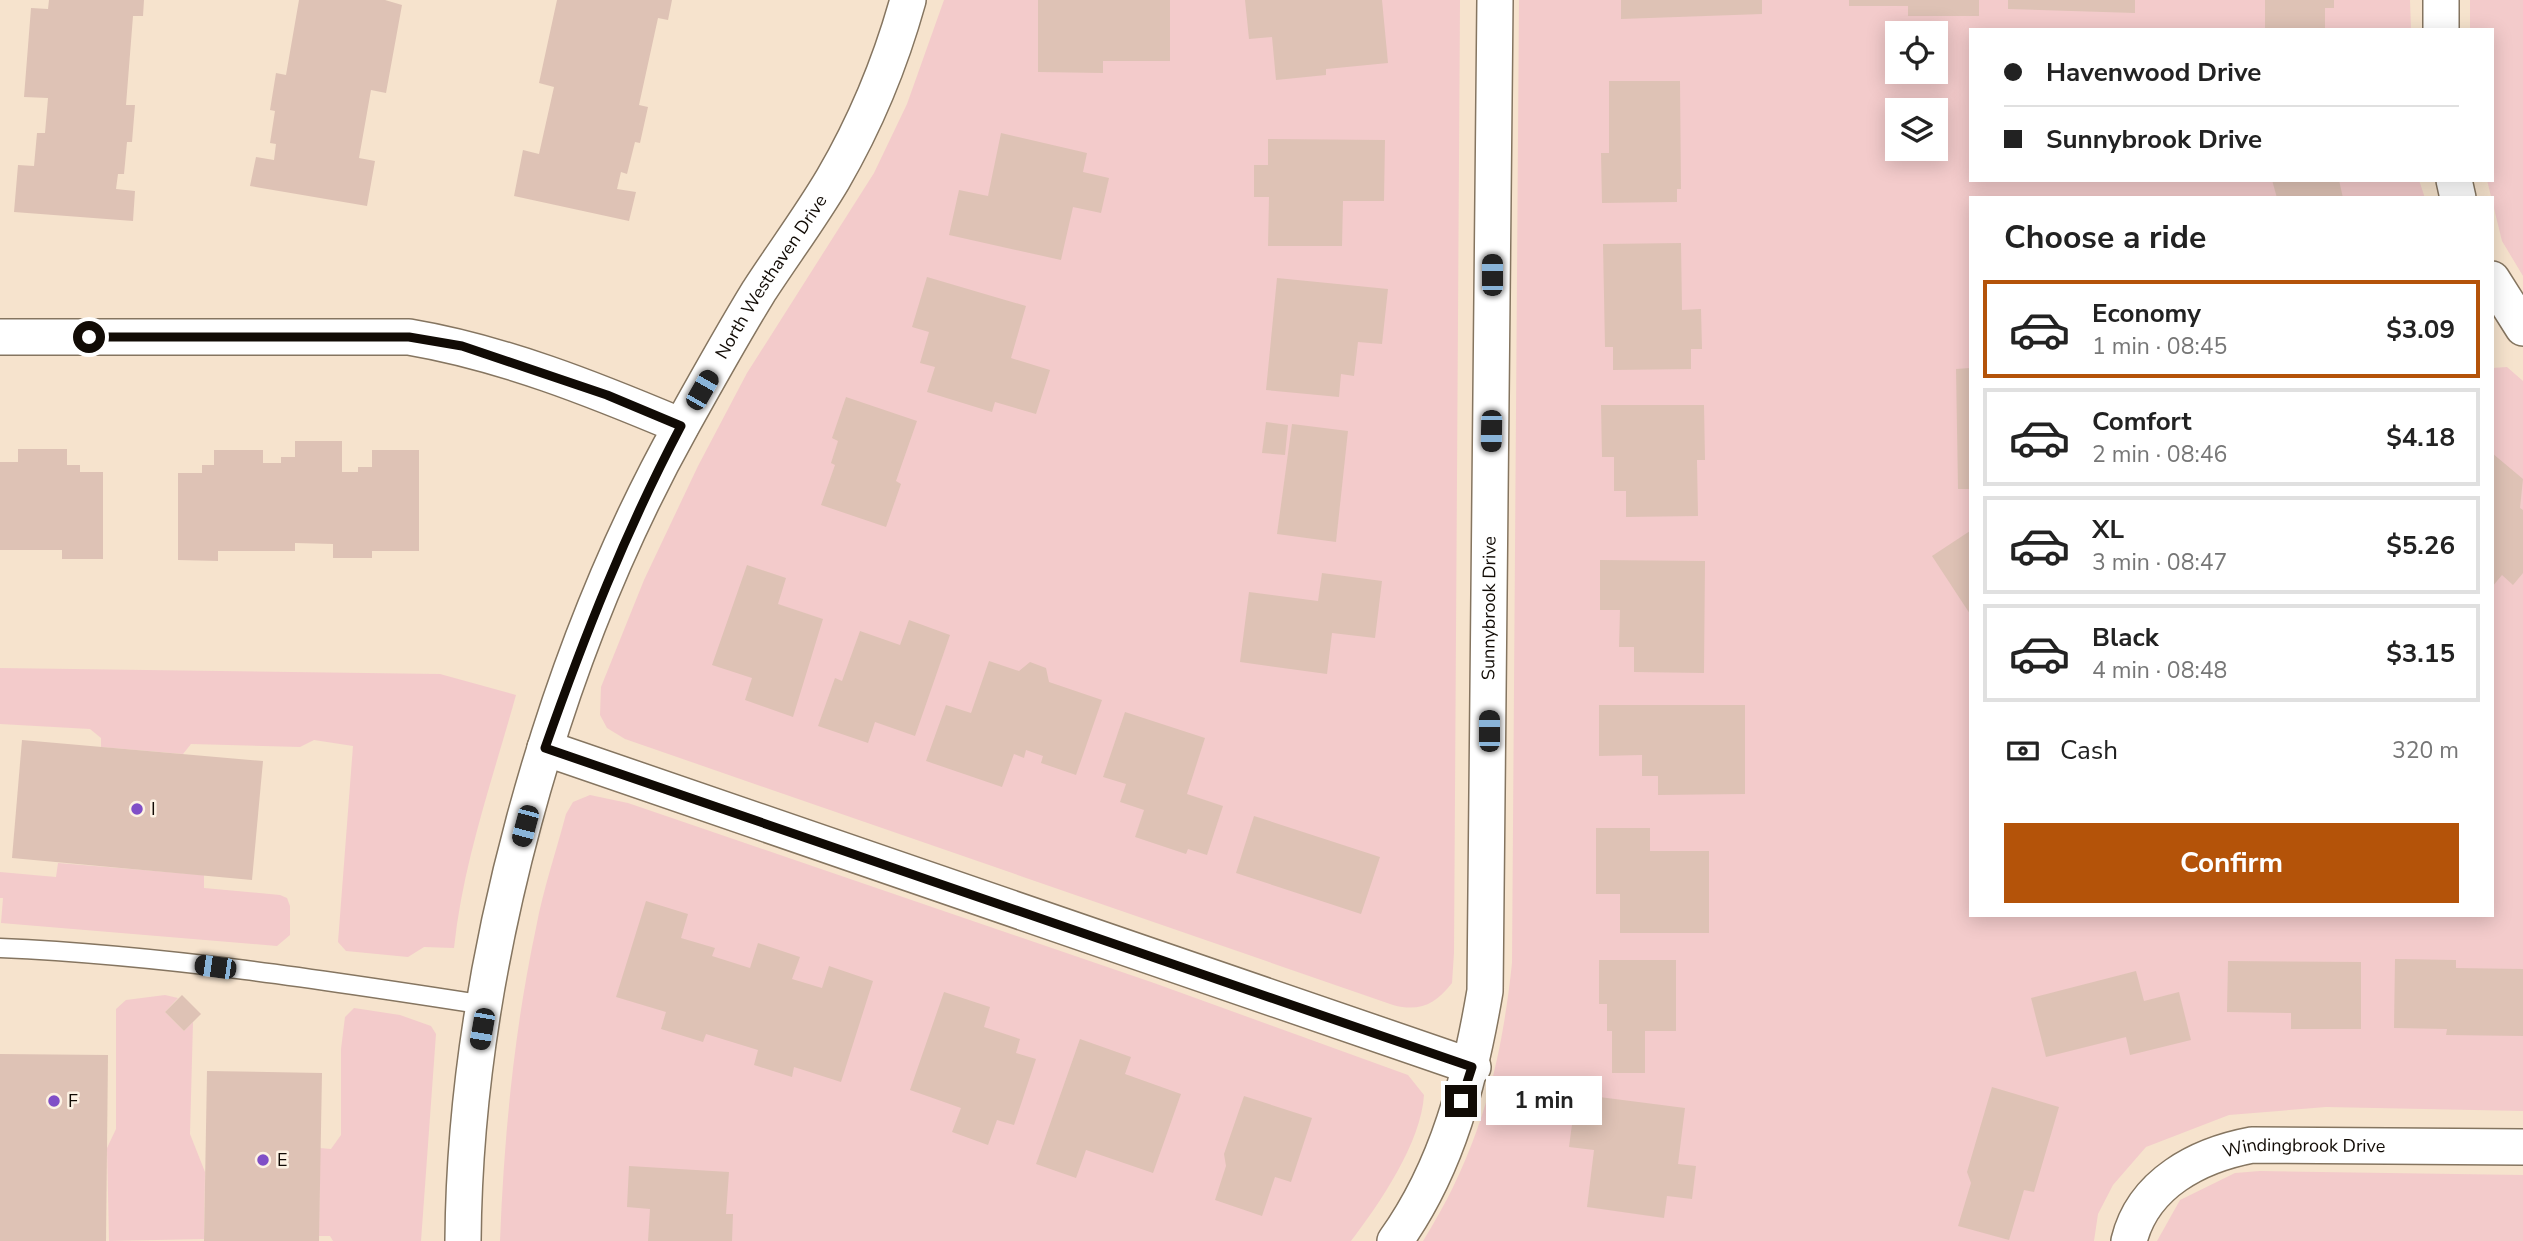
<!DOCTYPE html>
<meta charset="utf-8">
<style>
body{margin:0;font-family:"Nunito Sans",sans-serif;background:#f2f2f2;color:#222;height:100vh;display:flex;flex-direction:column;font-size:26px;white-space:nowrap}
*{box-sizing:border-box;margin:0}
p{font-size:23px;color:#767676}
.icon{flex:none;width:38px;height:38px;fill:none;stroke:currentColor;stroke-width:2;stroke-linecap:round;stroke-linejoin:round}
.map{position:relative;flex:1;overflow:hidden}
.sheet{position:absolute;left:1969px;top:196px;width:525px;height:721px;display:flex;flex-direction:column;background:#fff;border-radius:0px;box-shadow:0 4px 18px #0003}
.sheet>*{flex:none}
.hud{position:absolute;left:1969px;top:28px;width:525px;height:154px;border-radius:0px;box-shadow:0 4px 18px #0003;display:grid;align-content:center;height:154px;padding:0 35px;background:#fff}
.tools{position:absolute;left:1885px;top:21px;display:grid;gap:14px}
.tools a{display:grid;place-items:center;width:63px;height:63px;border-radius:0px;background:#fff;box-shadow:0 4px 18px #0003;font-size:35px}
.end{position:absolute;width:32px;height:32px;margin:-16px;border:9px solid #110b05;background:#fff;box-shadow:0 0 0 4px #fff}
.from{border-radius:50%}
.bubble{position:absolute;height:49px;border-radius:0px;background:#fff;box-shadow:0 4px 18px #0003;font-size:23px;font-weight:700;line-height:49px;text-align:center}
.car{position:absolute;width:21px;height:42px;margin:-21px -10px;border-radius:9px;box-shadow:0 0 5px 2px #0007;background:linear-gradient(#222 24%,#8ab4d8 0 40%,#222 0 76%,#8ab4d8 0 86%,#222 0)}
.hud b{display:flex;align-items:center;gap:24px;height:66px;font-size:26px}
.hud b+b{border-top:2px solid #e0e0e0}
.hud i{width:18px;height:18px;background:#222}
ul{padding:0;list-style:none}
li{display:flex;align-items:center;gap:21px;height:98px;margin:0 14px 10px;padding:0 21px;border:4px solid #e0e0e0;border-radius:0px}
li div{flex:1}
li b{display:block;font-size:26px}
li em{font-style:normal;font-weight:700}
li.on{border-color:#b45309}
li>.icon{width:63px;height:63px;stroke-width:1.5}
h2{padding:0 35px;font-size:32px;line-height:84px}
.pay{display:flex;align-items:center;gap:18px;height:77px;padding:0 35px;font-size:26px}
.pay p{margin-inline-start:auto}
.primary-button{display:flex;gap:14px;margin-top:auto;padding:14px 35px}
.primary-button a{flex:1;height:80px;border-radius:0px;background:#b45309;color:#fff;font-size:28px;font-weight:700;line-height:80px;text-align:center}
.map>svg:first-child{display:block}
.green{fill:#f3cbcb;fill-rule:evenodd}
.building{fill:#dec2b5}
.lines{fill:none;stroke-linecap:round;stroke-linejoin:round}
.service-casing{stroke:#857560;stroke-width:21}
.minor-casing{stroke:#857560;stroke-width:38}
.service{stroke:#fff;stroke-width:18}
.minor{stroke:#fff;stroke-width:35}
.route{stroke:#110b05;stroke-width:9}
.poi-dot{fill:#804fc7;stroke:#fdf2e4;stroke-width:2.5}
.labels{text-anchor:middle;stroke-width:5;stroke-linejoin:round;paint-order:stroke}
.street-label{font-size:18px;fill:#110b05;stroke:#fdf2e4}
.poi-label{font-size:18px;fill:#110b05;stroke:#fdf2e4;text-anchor:start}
</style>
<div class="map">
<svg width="2523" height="1241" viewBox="0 0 2523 1241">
<rect width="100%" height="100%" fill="#f6e3cd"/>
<!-- green -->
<g class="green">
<path d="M944,0h516l-6,953 -2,30c-17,22 -33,29 -59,22l-768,-266 -18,-11 -7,-13 1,-28 43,-107 54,-114 49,-93 127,-200 33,-69z"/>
<path d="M1519,0h891l1,30h-441v150h449l6,18h-455v717h522v-547l15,-1 16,14v730l-197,-4 -97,8 -83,32 -33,38 -15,29 -4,27h-671c56,-89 78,-174 89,-278zM1897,33h39v39h-39zM1897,110h39v39h-39z"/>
<polygon points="2470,0 2523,0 2523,276 2502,241 2487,180 2492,180 2492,30 2470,30"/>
<path d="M0,668l440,6 76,21c-23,83 -53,167 -62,253l-30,-1 -16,10 -62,-6 -8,-9 15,-196 -39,-6 -14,7 -109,-3 -8,10 -82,-7v-9l-11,-9 -90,-5z"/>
<path d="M590,795l38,8 526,180 254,92 16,20c-3,48 -44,108 -73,146h-851c4,-105 14,-210 36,-313 7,-38 20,-76 30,-114l7,-12z"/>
<polygon points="58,863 204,875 204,888 280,895 287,898 290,906 290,935 277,946 1,923 3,898 0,898 0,872 56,877"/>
<polygon points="165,995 178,998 165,1012 184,1031 193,1022 190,1134 205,1172 204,1239 109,1241 107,1148 116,1129 116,1009 126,1000"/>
<polygon points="354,1008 400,1015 431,1026 436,1034 421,1241 333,1241 330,1236 319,1236 320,1148 331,1149 341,1135 341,1049 345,1017"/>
<polygon points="2260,1171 2523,1175 2523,1241 2157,1241 2180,1200 2235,1173"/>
</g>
<!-- building -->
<g class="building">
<polygon points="49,0 144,0 143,16 133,16 126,105 135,105 132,142 127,142 124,174 118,174 116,189 135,191 133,221 14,212 18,165 34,166 37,133 45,133 48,98 24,97 31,8 48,9"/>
<polygon points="299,0 385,0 402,5 386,93 371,90 359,158 375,161 367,206 250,186 256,157 274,160 276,144 270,143 275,111 270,110 276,73 286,75"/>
<polygon points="557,0 672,0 668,20 658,18 639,105 648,107 640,143 635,142 627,174 621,172 617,189 636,192 629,221 514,196 523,150 539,154 554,87 539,83"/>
<polygon points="1038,0 1170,0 1170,61 1103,61 1103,73 1038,72"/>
<polygon points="1245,0 1382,0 1388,63 1326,69 1326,75 1276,80 1272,37 1249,39"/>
<polygon points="1621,0 1762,0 1762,14 1621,19"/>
<polygon points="1849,0 1979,0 1979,16 1908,16 1908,6 1849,6"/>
<polygon points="2008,0 2135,0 2135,13 2008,9"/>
<polygon points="2265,0 2334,0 2334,8 2325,8 2325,30 2265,30"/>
<polygon points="1609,81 1680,81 1681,189 1677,189 1677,202 1602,203 1601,153 1609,153"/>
<polygon points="1001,133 1087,153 1083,172 1109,178 1101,213 1073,207 1061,260 949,235 959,190 988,196"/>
<polygon points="1268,139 1385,140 1384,201 1343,201 1342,246 1268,246 1269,197 1254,197 1254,165 1268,165"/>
<polygon points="2272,180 2339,180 2343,198 2277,198"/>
<polygon points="1681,243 1682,310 1701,309 1702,349 1691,349 1691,369 1613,370 1613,347 1605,347 1603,244"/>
<polygon points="927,277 1026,306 1011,358 1050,370 1036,414 995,402 992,412 927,392 935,367 920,363 929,332 912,327"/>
<polygon points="1277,278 1388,289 1382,344 1358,342 1354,376 1341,374 1339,397 1266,390"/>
<polygon points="1970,368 1970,489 1958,489 1956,369"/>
<polygon points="846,397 917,421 896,481 901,484 886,527 821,505 835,465 831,463 838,441 832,438"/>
<polygon points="1601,405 1704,405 1705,460 1697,460 1698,516 1626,517 1626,491 1614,491 1614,457 1602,457"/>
<polygon points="1266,422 1288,425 1285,455 1262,453"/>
<polygon points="1292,424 1348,431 1336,542 1277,534"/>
<polygon points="295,441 342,441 342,472 358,472 358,467 372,467 372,450 419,450 419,551 372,551 372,558 333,558 333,544 295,543 295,551 218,551 218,561 178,560 178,473 202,473 202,465 214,465 214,450 263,450 263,463 281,463 281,457 295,457"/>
<polygon points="18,449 67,449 67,465 80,465 80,472 103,472 103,559 62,559 62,550 0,550 0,462 18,462"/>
<polygon points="2492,453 2523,479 2520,508 2523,510 2523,573 2513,585 2502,575 2492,587"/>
<polygon points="1970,531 1970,614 1932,556"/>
<polygon points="1600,560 1705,561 1704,673 1634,672 1634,647 1619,647 1620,610 1600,610"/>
<polygon points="747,565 786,578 778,604 823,619 793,717 745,700 752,678 712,665"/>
<polygon points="1322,573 1382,581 1375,638 1332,633 1327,674 1240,662 1249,592 1318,601"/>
<polygon points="909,620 950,635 915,736 875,722 868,743 818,726 835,678 842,681 860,631 900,645"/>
<polygon points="989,661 1019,671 1030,662 1046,668 1049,682 1102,700 1076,775 1041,763 1043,756 1026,750 1024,758 1014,754 1002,787 926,761 946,705 971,713"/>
<polygon points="1599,705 1745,705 1745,794 1658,795 1658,776 1642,776 1642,755 1599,756"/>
<polygon points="1125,712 1205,738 1187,794 1223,806 1207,855 1188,849 1186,854 1135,837 1144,810 1120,802 1126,784 1103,777"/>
<polygon points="22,740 263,761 252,880 12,858"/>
<polygon points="1254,816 1380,857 1361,914 1236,873"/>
<polygon points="1596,828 1650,828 1650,851 1709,851 1709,933 1620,933 1620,894 1596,894"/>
<polygon points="646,901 688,914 681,938 715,948 712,956 750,968 758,943 800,957 792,979 822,988 829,966 873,981 841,1082 794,1067 792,1077 754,1065 758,1050 706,1034 703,1042 661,1029 666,1012 616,997"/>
<polygon points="2395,959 2456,960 2456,968 2523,969 2523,1036 2446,1035 2447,1029 2394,1028"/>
<polygon points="1599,960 1676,960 1676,1031 1645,1031 1645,1073 1612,1073 1612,1031 1607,1031 1607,1004 1599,1004"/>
<polygon points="2228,961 2361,962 2361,1029 2291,1029 2291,1013 2227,1012"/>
<polygon points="2136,971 2144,1001 2179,992 2191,1040 2130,1055 2126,1037 2046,1057 2031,998"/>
<polygon points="944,992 990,1007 984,1027 1020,1039 1016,1053 1036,1059 1014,1125 997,1120 988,1145 952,1132 961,1108 910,1090"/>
<polygon points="182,995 201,1014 184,1031 165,1012"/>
<polygon points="1080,1039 1131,1057 1125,1074 1181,1094 1153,1173 1086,1150 1076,1178 1036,1164"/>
<polygon points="0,1054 108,1055 106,1241 0,1241"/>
<polygon points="207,1071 322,1073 319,1241 204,1241"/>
<polygon points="1992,1087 2059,1107 2034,1192 2024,1190 2009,1240 1958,1226 1971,1183 1967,1172"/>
<polygon points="1576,1094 1685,1108 1678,1164 1696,1166 1692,1199 1667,1196 1664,1218 1587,1207 1594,1150 1569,1147"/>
<polygon points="1244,1096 1312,1118 1291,1182 1275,1177 1262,1216 1215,1200 1226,1166 1224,1154"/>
<polygon points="629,1166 729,1172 726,1214 733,1214 732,1241 648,1241 650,1209 627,1207"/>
</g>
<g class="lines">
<!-- service casing -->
<g class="service-casing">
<path id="service" d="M0,948c163,7 325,32 486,57"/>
</g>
<!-- minor casing -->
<g class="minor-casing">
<g id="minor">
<polyline points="2441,0 2441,30"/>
<polyline points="2454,180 2458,198"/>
<polyline points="2492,279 2523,328"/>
<path d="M0,337h409c94,16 184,52 272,89"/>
<polyline points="545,748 1473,1067"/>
<path id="s1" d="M463,1241c2,-268 88,-582 219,-816 25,-45 50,-90 77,-134 24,-37 51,-73 74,-112 32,-55 58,-118 75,-179"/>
<path id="s2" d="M1395,1241c53,-74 75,-162 90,-250l10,-991"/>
<path id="s3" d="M2129,1241c14,-58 70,-86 123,-96l271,2"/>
</g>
</g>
<!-- service -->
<use href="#service" class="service"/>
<!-- minor -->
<use href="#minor" class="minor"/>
</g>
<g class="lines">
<!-- route -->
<path class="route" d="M89,337h320l53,9 145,49 74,31c-55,104 -97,211 -136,322l927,319 -11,34"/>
</g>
<!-- markers -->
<g class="poi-dot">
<circle cx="137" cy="809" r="7"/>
<circle cx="54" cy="1101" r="7"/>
<circle cx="263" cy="1160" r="7"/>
</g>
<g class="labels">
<!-- street labels -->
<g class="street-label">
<text dy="6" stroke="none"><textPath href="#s1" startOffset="1026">North Westhaven Drive</textPath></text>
<text dy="6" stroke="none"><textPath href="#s2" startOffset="651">Sunnybrook Drive</textPath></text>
<text dy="6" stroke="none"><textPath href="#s3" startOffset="217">Windingbrook Drive</textPath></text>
</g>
<!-- poi labels -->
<g class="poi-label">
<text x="151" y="815">I</text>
<text x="68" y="1107">F</text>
<text x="277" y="1166">E</text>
</g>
</g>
</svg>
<div class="tools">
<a><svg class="icon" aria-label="locate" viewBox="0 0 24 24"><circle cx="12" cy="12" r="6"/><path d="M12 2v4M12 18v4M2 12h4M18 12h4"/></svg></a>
<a><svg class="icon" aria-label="layers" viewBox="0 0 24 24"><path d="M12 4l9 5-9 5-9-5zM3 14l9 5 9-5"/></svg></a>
</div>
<i class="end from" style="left:89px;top:337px"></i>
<i class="end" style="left:1461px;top:1101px"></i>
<div class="bubble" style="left:1486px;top:1076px;width:116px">1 min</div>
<i class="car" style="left:1492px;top:275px;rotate:0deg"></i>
<i class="car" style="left:702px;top:390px;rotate:30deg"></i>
<i class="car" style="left:1491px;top:431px;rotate:181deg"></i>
<i class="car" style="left:1489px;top:731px;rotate:0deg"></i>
<i class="car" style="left:525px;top:826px;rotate:195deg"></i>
<i class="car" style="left:215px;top:967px;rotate:278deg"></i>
<i class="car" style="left:482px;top:1029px;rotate:190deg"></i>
<div class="hud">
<b><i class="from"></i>Havenwood Drive</b>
<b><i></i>Sunnybrook Drive</b>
</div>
<section class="sheet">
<h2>Choose a ride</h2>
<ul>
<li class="on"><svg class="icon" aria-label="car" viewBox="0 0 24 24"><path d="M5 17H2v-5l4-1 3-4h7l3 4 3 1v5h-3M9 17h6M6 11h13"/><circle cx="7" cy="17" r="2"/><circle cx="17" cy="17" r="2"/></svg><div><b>Economy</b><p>1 min · 08:45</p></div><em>$3.09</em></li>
<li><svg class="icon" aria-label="car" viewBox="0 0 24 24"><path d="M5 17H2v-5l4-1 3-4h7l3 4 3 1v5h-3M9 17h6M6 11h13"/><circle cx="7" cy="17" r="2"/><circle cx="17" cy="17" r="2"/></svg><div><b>Comfort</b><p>2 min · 08:46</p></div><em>$4.18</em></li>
<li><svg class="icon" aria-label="car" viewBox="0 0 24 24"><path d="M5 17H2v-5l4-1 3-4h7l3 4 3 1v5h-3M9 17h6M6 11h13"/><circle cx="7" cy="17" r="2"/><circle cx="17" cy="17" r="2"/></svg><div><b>XL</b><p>3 min · 08:47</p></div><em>$5.26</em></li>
<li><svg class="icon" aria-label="car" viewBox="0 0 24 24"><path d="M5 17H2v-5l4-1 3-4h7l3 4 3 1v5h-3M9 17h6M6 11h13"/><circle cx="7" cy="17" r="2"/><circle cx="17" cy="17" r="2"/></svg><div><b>Black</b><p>4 min · 08:48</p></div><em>$3.15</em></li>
</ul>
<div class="pay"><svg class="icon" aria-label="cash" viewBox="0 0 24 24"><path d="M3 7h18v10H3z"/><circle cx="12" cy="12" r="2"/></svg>Cash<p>320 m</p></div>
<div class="primary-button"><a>Confirm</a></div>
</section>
</div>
